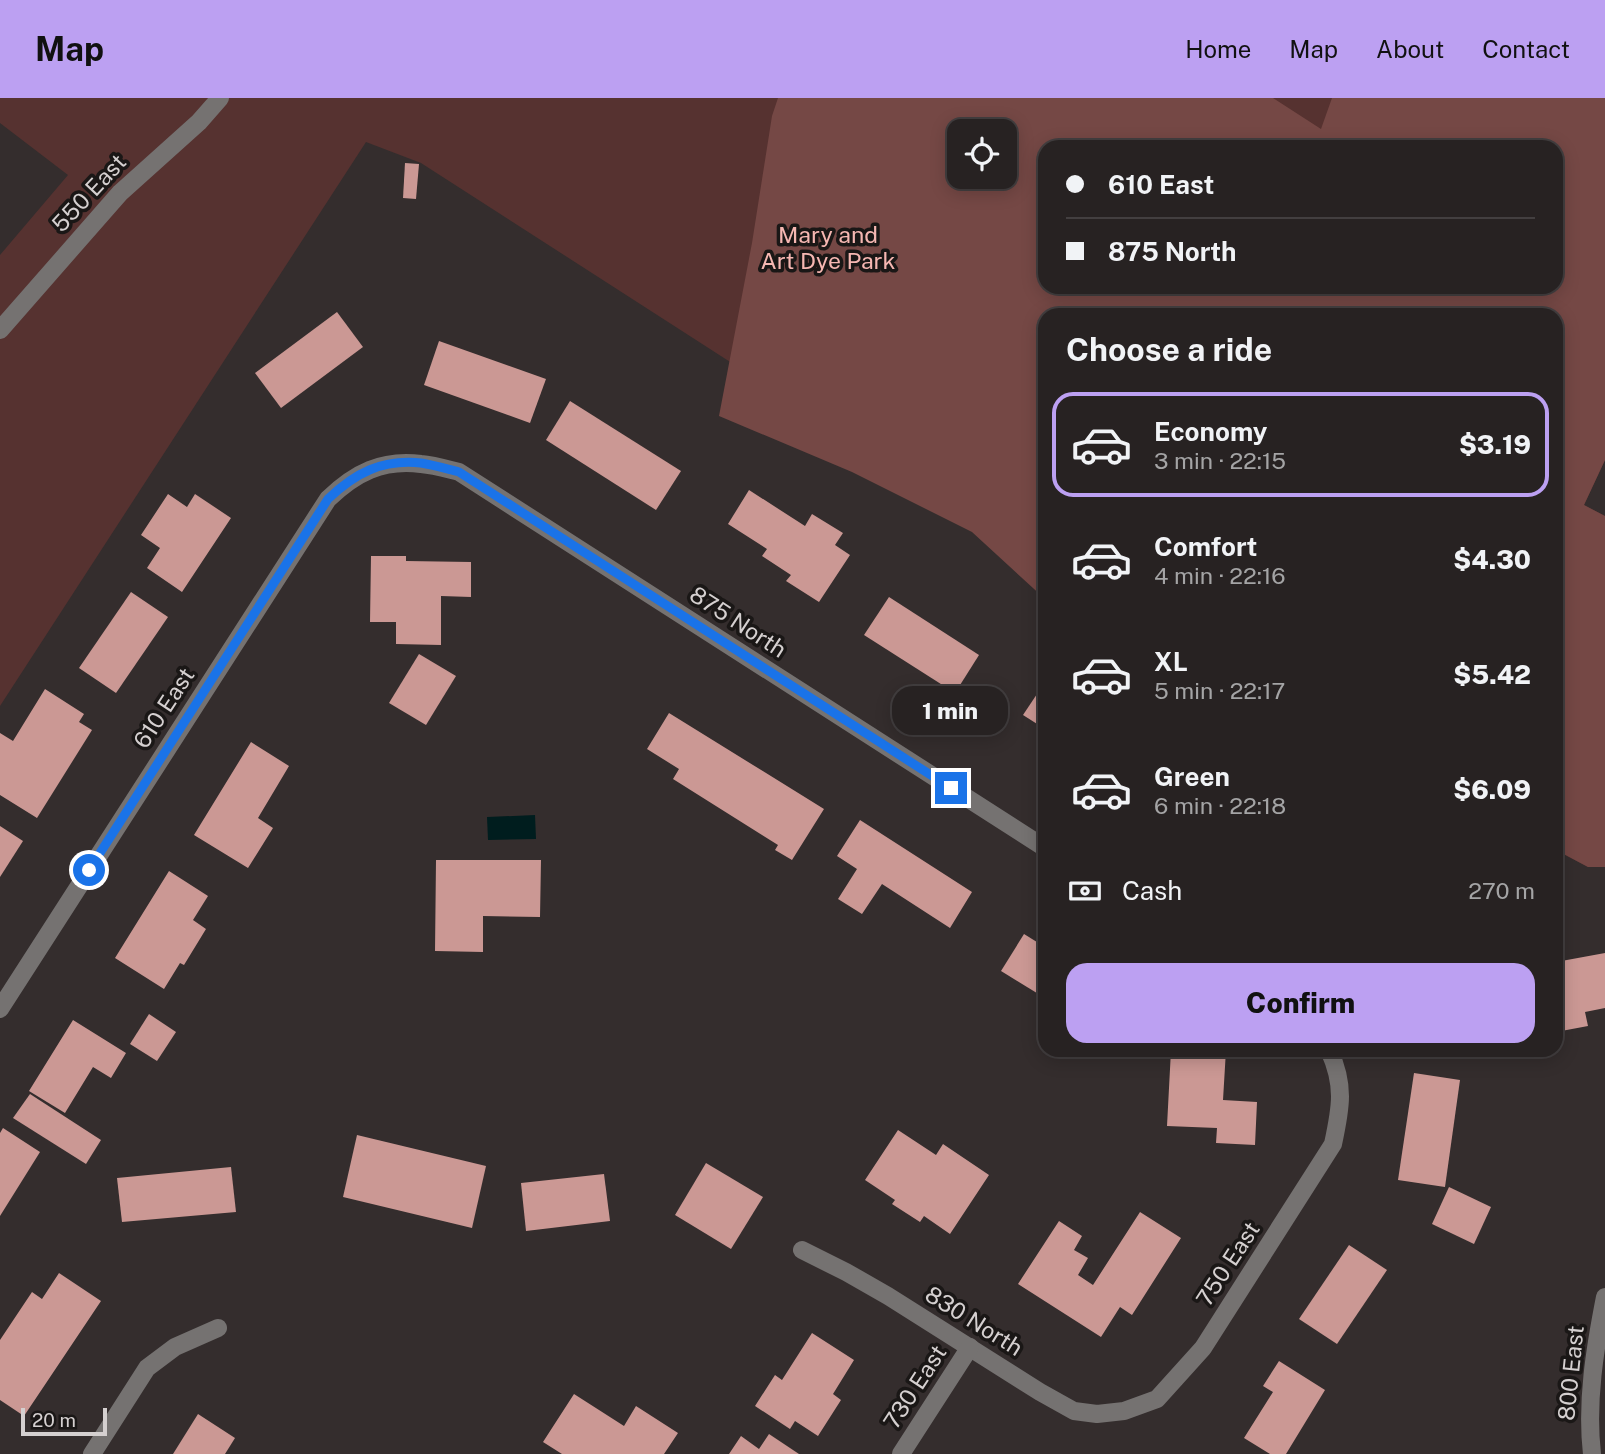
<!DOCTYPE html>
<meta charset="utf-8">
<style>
body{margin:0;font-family:"Public Sans",sans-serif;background:#332f2f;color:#f1f3f6;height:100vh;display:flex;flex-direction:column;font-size:26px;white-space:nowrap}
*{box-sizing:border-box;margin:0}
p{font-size:23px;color:#a4a4a5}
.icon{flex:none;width:38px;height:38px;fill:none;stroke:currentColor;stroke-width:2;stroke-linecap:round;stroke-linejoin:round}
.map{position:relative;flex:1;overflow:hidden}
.details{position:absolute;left:1038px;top:210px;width:525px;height:749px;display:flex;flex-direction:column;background:#272222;border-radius:21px;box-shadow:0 4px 18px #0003,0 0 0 2px #433f40}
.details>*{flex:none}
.hud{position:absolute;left:1038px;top:42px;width:525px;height:154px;border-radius:21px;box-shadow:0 4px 18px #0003,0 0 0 2px #433f40;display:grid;align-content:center;height:154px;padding:0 28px;background:#272222}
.fabs{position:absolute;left:947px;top:21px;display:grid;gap:14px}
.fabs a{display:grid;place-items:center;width:70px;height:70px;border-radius:14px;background:#272222;box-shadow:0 4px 18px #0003,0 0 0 2px #433f40;font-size:35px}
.scale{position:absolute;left:21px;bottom:18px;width:86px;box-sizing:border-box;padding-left:7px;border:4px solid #d5d0d0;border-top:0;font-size:19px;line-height:24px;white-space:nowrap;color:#d5d0d0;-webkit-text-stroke:5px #1a1716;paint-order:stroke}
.end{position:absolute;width:32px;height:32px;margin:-16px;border:9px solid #1a73e8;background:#fff;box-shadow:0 0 0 4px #fff}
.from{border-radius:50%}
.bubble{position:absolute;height:49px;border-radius:21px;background:#272222;box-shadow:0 4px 18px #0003,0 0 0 2px #433f40;font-size:23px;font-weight:800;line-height:49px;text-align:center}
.hud b{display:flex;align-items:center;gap:24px;height:66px;font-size:26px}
.hud b+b{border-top:2px solid #433f40}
.hud i{width:18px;height:18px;background:#f1f3f6}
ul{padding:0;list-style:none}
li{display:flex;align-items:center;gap:21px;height:105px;margin:0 14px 10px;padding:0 14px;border:4px solid transparent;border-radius:21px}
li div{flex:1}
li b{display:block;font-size:26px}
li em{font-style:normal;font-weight:800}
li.on{border-color:#bca0f2}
li>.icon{width:63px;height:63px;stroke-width:1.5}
h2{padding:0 28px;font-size:32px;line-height:84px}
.pay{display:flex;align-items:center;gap:18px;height:77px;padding:0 28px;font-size:26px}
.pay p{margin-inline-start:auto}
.cta{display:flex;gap:14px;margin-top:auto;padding:14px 28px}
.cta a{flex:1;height:80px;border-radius:21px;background:#bca0f2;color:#111;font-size:28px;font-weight:800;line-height:80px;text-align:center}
header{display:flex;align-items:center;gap:42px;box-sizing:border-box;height:98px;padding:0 35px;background:#bca0f2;color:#111}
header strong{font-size:33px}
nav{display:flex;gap:38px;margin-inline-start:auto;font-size:24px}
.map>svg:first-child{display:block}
.green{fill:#563230;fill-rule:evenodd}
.forest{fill:#754845;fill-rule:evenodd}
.water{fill:#001d1e}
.building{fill:#cb9894}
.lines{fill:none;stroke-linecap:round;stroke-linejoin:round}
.minor{stroke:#757271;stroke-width:18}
.route{stroke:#1a73e8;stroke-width:9}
.labels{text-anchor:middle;stroke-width:7;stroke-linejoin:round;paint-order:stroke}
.street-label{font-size:23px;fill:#d5d0d0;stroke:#1a1716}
.park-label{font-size:23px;fill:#f6b7b2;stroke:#1a1716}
</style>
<header>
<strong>Map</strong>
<nav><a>Home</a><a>Map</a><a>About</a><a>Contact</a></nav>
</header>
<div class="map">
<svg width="1605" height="1356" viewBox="0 0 1605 1356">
<rect width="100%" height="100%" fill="#342d2d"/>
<!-- green -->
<path class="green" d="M0,0h1605v362l-21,45 21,11v351h-17l-32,-17v-535h-511l-108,180 -516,-332 -55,-21 -366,564v-451l68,-80 -68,-52zM959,33h45v46h-45zM1045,49h511v140h-511z"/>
<!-- forest -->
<path class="forest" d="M778,0h495l48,31 11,-31h273v362l-21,45 21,11v351h-17l-32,-17v-535h-511v284l-73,-67 -120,-60 -133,-56 33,-173 20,-127zM959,33h45v46h-45zM1045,49h511v140h-511z"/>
<!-- water -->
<polygon class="water" points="535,717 536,741 488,742 487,719"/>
<!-- building -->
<g class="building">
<polygon points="405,65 419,66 416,101 403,100"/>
<polygon points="337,214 363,249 281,310 255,275"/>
<polygon points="439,243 546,281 530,325 424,287"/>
<polygon points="570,303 681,373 656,412 546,342"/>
<polygon points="749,392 805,428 812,416 843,435 835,447 850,457 819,504 786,483 791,477 762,458 767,451 728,426"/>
<polygon points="168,396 187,409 195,396 231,420 182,494 147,470 160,450 141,437"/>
<polygon points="371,458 406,458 406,463 471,464 471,499 441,498 441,547 396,546 396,524 370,524"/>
<polygon points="131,494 168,519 116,595 79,570"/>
<polygon points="889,499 979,557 955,595 864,537"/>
<polygon points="419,556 456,578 426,627 389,605"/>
<polygon points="1045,584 1045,631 1023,617"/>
<polygon points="45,591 84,616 79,624 92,632 37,720 0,697 0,635 13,643"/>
<polygon points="669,615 824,711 792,762 775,752 778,747 673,681 679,671 647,651"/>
<polygon points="251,644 289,668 258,720 273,730 248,770 194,737"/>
<polygon points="860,722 972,794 950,830 882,786 862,816 838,801 857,771 837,758"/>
<polygon points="0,728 23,743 0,779"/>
<polygon points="436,762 541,762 540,819 483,818 483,854 435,853"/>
<polygon points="169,773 208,798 193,822 206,831 184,867 180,865 164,891 115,860"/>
<polygon points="1024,836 1045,849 1045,900 1001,873"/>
<polygon points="1605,855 1605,910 1585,914 1588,928 1556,934 1556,864"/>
<polygon points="149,916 176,934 157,963 130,946"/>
<polygon points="73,922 126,955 111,980 93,969 65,1015 29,993"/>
<polygon points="1171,952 1226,952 1223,1002 1257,1004 1255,1047 1216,1045 1217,1030 1167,1028"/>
<polygon points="1414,975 1460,982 1445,1089 1398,1082"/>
<polygon points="30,996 101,1042 86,1066 13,1020"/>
<polygon points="3,1030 40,1054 0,1118 0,1035"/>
<polygon points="898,1032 936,1057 943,1046 989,1077 950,1136 924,1118 920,1124 892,1106 895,1102 865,1082"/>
<polygon points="357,1037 486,1068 472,1130 343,1099"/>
<polygon points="706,1065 763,1099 731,1151 675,1117"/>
<polygon points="231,1069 236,1114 122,1124 117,1080"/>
<polygon points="604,1076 610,1123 526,1133 521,1085"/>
<polygon points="1449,1089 1491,1109 1474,1146 1432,1126"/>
<polygon points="1140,1114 1181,1140 1132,1217 1120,1209 1101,1239 1018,1186 1059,1123 1082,1138 1074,1152 1088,1160 1078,1177 1093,1187"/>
<polygon points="1349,1147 1387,1172 1337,1246 1299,1221"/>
<polygon points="59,1175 101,1203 24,1318 0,1302 0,1242 32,1194 42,1201"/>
<polygon points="812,1235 854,1262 833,1296 841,1302 818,1338 795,1323 790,1331 755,1308 775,1277 782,1282"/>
<polygon points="1279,1263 1325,1292 1286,1356 1270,1356 1244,1340 1273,1294 1263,1288"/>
<polygon points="574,1296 624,1328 636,1308 678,1335 664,1356 562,1356 543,1344"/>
<polygon points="198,1316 235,1340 225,1356 173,1356"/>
<polygon points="769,1336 799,1356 729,1356 741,1338 759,1351"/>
</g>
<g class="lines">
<!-- minor -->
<g class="minor">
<polyline points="0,232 120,95 199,24 220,0"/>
<path d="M0,911l328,-510c27,-26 54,-40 93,-35 13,1 26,5 38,8l586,376"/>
<path d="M802,1152l44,22 42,24 152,96 34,19 23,3 27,-3 33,-12 46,-51 130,-204c8,-37 12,-59 -4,-94"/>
<polyline points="92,1356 147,1270 175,1249 218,1230"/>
<polyline points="901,1356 970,1249"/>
<path d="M1592,1356c-6,-52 3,-106 13,-157"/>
</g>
</g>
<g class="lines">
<!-- route -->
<path class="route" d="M89,772l239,-371c27,-26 54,-40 93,-36 13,2 26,6 38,9l492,316"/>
</g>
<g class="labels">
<!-- street labels -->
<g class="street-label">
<text transform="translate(89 95) rotate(-47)" y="8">550 East</text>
<text transform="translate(738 524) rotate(33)" y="8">875 North</text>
<text transform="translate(164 610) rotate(-57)" y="8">610 East</text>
<text transform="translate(1228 1166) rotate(-57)" y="8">750 East</text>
<text transform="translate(974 1223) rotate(32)" y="8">830 North</text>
<text transform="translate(1571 1275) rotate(-84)" y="8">800 East</text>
<text transform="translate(915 1289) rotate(-57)" y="8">730 East</text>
</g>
<!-- park labels -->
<g class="park-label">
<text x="828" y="145">Mary and<tspan x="828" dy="26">Art Dye Park</tspan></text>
</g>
</g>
</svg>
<div class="fabs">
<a><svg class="icon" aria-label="locate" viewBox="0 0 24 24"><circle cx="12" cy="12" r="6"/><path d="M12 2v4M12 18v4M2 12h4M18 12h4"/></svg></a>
</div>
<div class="scale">20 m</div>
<i class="end from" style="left:89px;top:772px"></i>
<i class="end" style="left:951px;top:690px"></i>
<div class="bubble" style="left:892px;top:588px;width:116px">1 min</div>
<div class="hud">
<b><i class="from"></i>610 East</b>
<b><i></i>875 North</b>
</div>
<section class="details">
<h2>Choose a ride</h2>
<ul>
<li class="on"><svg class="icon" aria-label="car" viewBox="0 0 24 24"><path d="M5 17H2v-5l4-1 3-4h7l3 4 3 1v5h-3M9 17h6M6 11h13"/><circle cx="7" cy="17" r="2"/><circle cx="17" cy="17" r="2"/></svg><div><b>Economy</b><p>3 min · 22:15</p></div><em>$3.19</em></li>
<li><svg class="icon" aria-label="car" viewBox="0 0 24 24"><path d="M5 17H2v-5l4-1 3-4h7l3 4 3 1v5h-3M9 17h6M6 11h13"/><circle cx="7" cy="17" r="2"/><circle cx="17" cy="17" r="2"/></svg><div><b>Comfort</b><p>4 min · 22:16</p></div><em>$4.30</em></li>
<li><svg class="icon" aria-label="car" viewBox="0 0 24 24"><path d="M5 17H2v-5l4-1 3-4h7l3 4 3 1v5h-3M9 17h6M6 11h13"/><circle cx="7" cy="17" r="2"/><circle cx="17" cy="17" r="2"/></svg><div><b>XL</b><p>5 min · 22:17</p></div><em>$5.42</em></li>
<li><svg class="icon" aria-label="car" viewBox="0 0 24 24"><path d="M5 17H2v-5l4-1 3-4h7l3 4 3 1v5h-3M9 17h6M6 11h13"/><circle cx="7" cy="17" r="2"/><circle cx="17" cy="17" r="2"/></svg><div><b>Green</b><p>6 min · 22:18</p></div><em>$6.09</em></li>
</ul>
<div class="pay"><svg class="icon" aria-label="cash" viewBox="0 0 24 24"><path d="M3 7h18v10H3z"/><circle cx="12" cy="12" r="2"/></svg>Cash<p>270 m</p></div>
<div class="cta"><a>Confirm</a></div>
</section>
</div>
